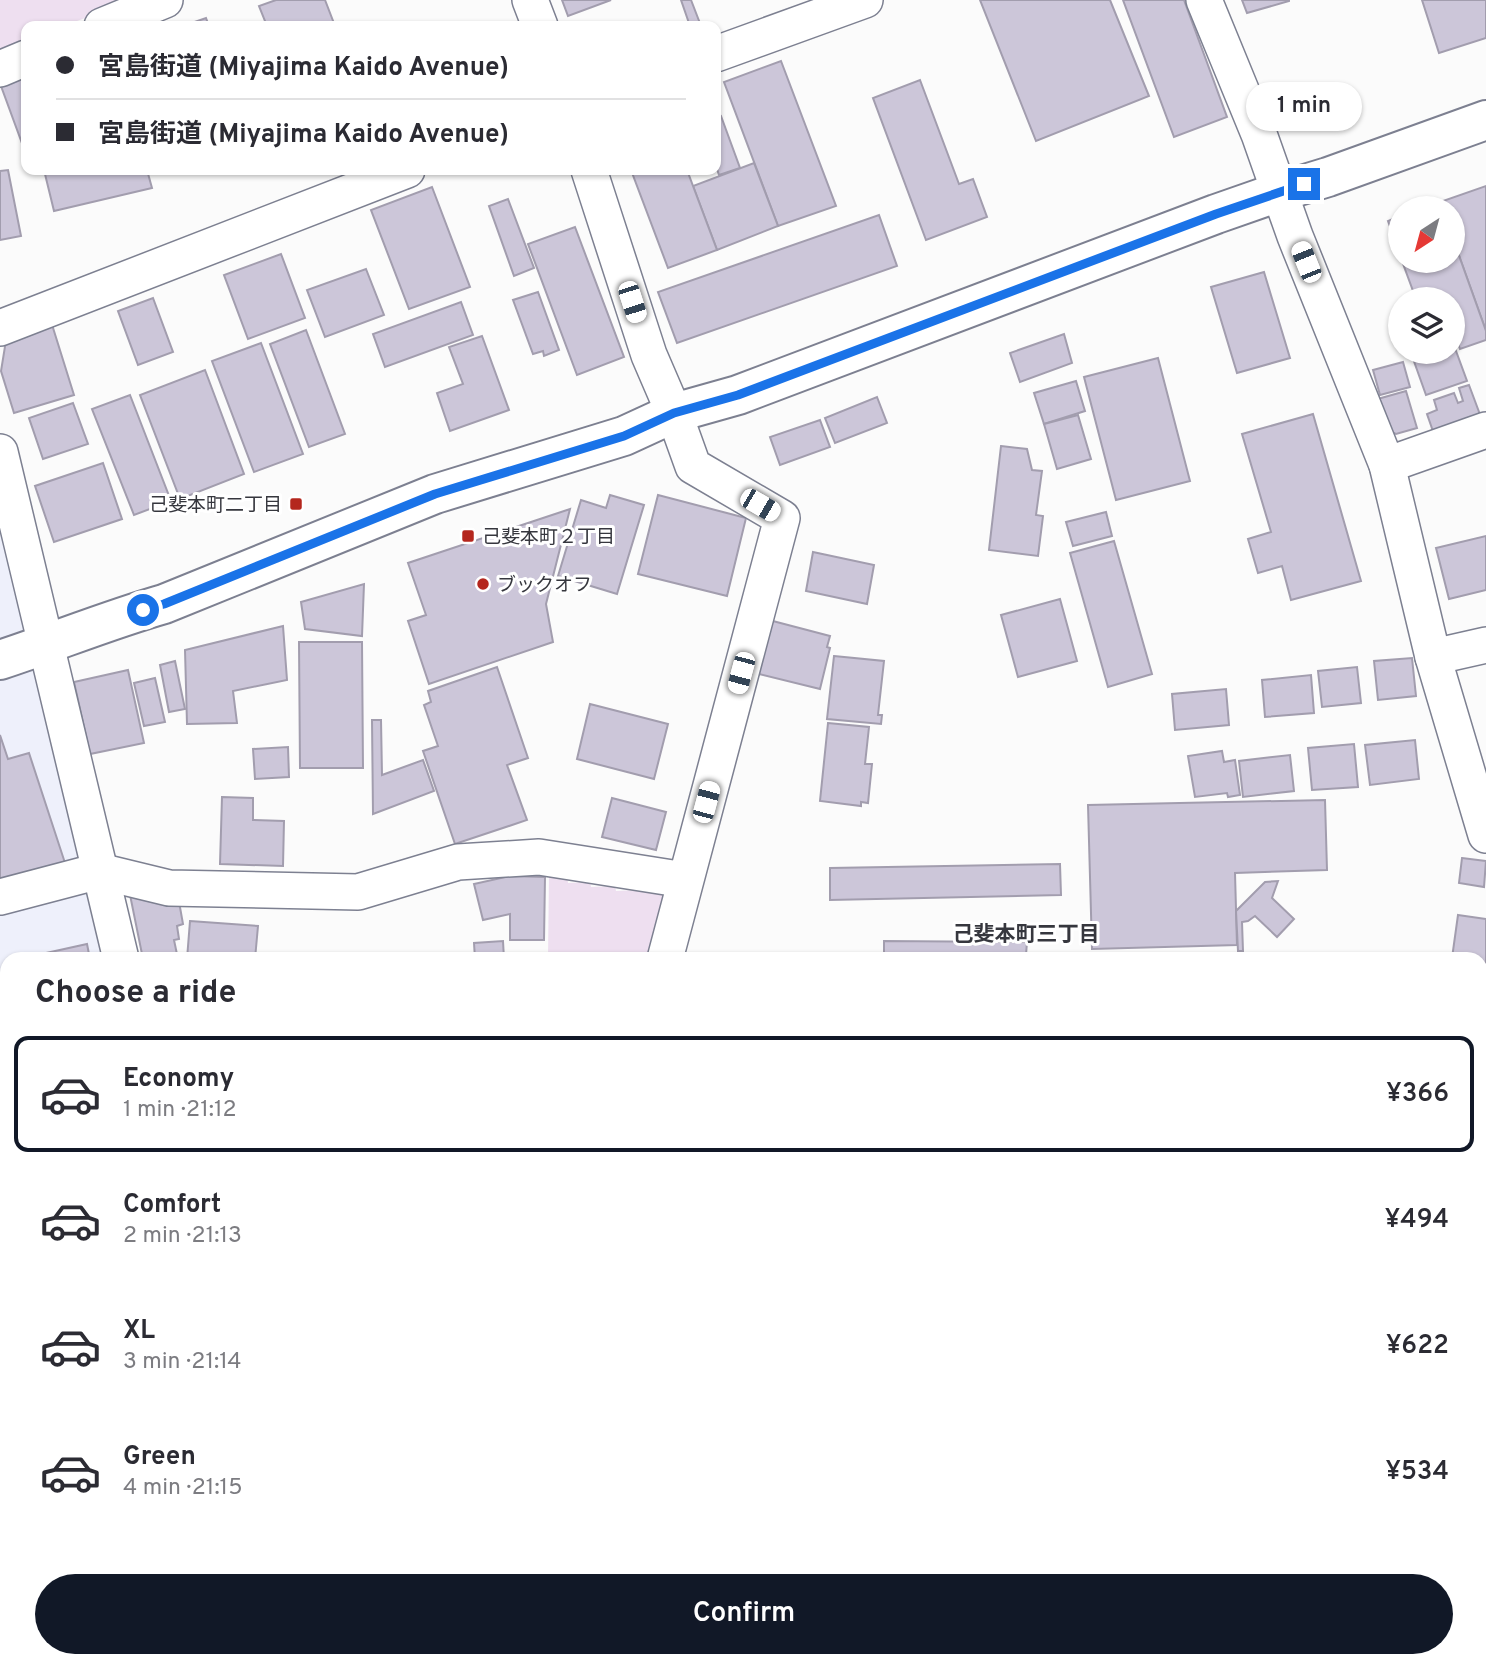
<!DOCTYPE html>
<meta charset="utf-8">
<style>
body{margin:0;font-family:Overpass,"Noto Sans JP",sans-serif;background:#f2f2f3;color:#2b2b33;height:100vh;display:flex;flex-direction:column;font-size:26px;white-space:nowrap}
*{box-sizing:border-box;margin:0}
p{font-size:23px;color:#7c7c81}
.icon{flex:none;width:38px;height:38px;fill:none;stroke:currentColor;stroke-width:2;stroke-linecap:round;stroke-linejoin:round}
.map{position:relative;flex:1;overflow:hidden}
.panel{position:absolute;left:0px;top:952px;width:1488px;height:716px;display:flex;flex-direction:column;background:#fff;border-radius:21px 21px 0 0;box-shadow:0 2px 5px #0004}
.panel>*{flex:none}
.top-card{position:absolute;left:21px;top:21px;width:700px;height:154px;border-radius:14px;box-shadow:0 2px 5px #0004;display:grid;align-content:center;height:154px;padding:0 35px;background:#fff}
.needle{width:46px;rotate:216deg}
.buttons{position:absolute;left:1388px;top:196px;display:grid;gap:14px}
.buttons a{display:grid;place-items:center;width:77px;height:77px;border-radius:50%;background:#fff;box-shadow:0 2px 5px #0004;font-size:35px}
.end{position:absolute;width:32px;height:32px;margin:-16px;border:9px solid #1a73e8;background:#fff;box-shadow:0 0 0 4px #fff}
.from{border-radius:50%}
.bubble{position:absolute;height:49px;border-radius:24px;background:#fff;box-shadow:0 2px 5px #0004;font-size:23px;font-weight:600;line-height:49px;text-align:center}
.car{position:absolute;width:21px;height:42px;margin:-21px -10px;border-radius:9px;box-shadow:0 0 5px 2px #0007;background:linear-gradient(#fff 24%,#345 0 40%,#fff 0 76%,#345 0 86%,#fff 0)}
.top-card b{display:flex;align-items:center;gap:24px;height:66px;font-size:26px}
.top-card b+b{border-top:2px solid #e1e1e2}
.top-card i{width:18px;height:18px;background:#2b2b33}
ul{padding:0;list-style:none}
li{display:flex;align-items:center;gap:21px;height:116px;margin:0 14px 10px;padding:0 21px;border:4px solid transparent;border-radius:14px}
li div{flex:1}
li b{display:block;font-size:26px}
li em{font-style:normal;font-weight:600}
li.selected{border-color:#111827}
li>.icon{width:63px;height:63px;stroke-width:1.5}
h2{padding:0 35px;font-size:32px;line-height:84px}
.action{display:flex;gap:14px;margin-top:auto;padding:14px 35px}
.action a{flex:1;height:80px;border-radius:42px;background:#111827;color:#fff;font-size:28px;font-weight:600;line-height:80px;text-align:center}
.map>svg:first-child{display:block}
.built{fill:#eef0fb}
.green{fill:#eedff0}
.building{fill:#ccc6d9;stroke:#a29dae;stroke-width:2}
.lines{fill:none;stroke-linecap:round;stroke-linejoin:round}
.street-casing{stroke:#7d8091;stroke-width:38}
.secondary-casing{stroke:#7d8091;stroke-width:42}
.street{stroke:#fff;stroke-width:35}
.secondary{stroke:#fff;stroke-width:38}
.tram{stroke:#7d7e82;stroke-width:2}
.rail-casing{stroke:#7d7e82;stroke-width:8}
.rail{stroke:#fff;stroke-width:5;stroke-dasharray:16;stroke-linecap:butt}
.route{stroke:#1a73e8;stroke-width:9}
.poi-dot{fill:#b4261d;stroke:#fff;stroke-width:2.5}
.labels{text-anchor:middle;stroke-width:6;stroke-linejoin:round;paint-order:stroke}
.poi-label{font-size:19px;fill:#36373e;stroke:#fff;text-anchor:start}
.neighbourhood-label{font-size:21px;font-weight:bold;fill:#36373e;stroke:#fff}
</style>
<div class="map">
<svg width="1486" height="1667" viewBox="0 0 1486 1667">
<rect width="100%" height="100%" fill="#fbfbfb"/>
<!-- built -->
<g class="built">
<polygon points="0,442 121,959 7,959 7,1532 0,1533"/>
<polygon points="1480,1051 1486,1051 1486,1092 1481,1092"/>
</g>
<!-- green -->
<g class="green">
<polygon points="0,0 116,0 119,5 64,26 26,26 26,41 0,51"/>
<polygon points="549,875 567,876 568,883 590,882 591,887 615,886 616,891 660,889 670,903 655,959 509,959 509,957 548,957"/>
</g>
<!-- building -->
<g class="building">
<polygon points="276,0 325,0 335,26 267,26 259,6"/>
<polygon points="562,0 611,0 568,16"/>
<polygon points="681,0 691,0 701,26 690,26"/>
<polygon points="980,0 1110,0 1149,96 1036,141"/>
<polygon points="1123,0 1184,0 1227,117 1174,137"/>
<polygon points="1242,0 1289,0 1289,1 1247,13"/>
<polygon points="1422,0 1486,0 1486,38 1439,53"/>
<polygon points="206,18 209,26 183,26"/>
<polygon points="781,61 836,206 778,226 724,82"/>
<polygon points="26,76 26,144 23,146 1,86"/>
<polygon points="920,80 959,184 973,179 987,217 926,240 873,98"/>
<polygon points="721,116 740,168 719,175 716,166 716,118"/>
<polygon points="754,163 778,226 717,250 693,186"/>
<polygon points="8,170 21,236 0,240 0,171"/>
<polygon points="44,170 147,170 152,188 54,211"/>
<polygon points="631,170 687,170 717,250 668,268"/>
<polygon points="1486,186 1486,331 1452,236 1452,208 1443,208 1440,202"/>
<polygon points="432,187 470,287 409,309 371,210"/>
<polygon points="508,199 534,268 514,276 489,206"/>
<polygon points="1440,202 1443,208 1423,208"/>
<polygon points="879,215 897,266 677,343 658,292"/>
<polygon points="1400,216 1400,254 1388,221"/>
<polygon points="575,227 624,357 577,375 528,244"/>
<polygon points="1452,236 1486,331 1486,340 1460,349 1452,327 1452,299 1416,299 1402,261 1452,261"/>
<polygon points="281,254 305,318 248,339 224,275"/>
<polygon points="366,269 384,315 325,337 307,290"/>
<polygon points="1264,272 1290,358 1237,373 1211,287"/>
<polygon points="538,292 559,350 544,356 543,351 533,354 513,300"/>
<polygon points="153,298 173,352 138,365 118,311"/>
<polygon points="461,302 473,335 385,367 373,334"/>
<polygon points="49,315 74,395 14,413 1,371 8,328"/>
<polygon points="306,330 345,434 309,447 270,344"/>
<polygon points="1064,334 1072,363 1020,382 1010,353"/>
<polygon points="482,336 509,410 450,431 437,393 463,384 449,347"/>
<polygon points="1452,340 1467,381 1426,395 1411,353 1452,352"/>
<polygon points="261,343 303,454 254,472 212,361"/>
<polygon points="1158,358 1190,481 1116,500 1084,377"/>
<polygon points="1403,362 1410,387 1380,395 1373,370"/>
<polygon points="205,370 244,474 180,499 140,395"/>
<polygon points="1076,381 1085,411 1044,424 1034,393"/>
<polygon points="1469,385 1482,420 1435,437 1427,414 1437,410 1434,400 1454,393 1458,403 1463,401 1459,388"/>
<polygon points="1406,391 1417,428 1396,434 1382,428 1374,400"/>
<polygon points="130,395 171,501 134,515 92,409"/>
<polygon points="877,397 887,423 835,443 825,418"/>
<polygon points="73,403 88,444 43,459 29,418"/>
<polygon points="1313,414 1361,581 1291,600 1282,566 1258,573 1248,539 1271,532 1242,434"/>
<polygon points="1078,415 1091,459 1057,469 1044,424"/>
<polygon points="820,420 830,447 780,465 770,437"/>
<polygon points="1001,446 1027,449 1032,470 1042,471 1036,515 1043,516 1038,556 989,550"/>
<polygon points="103,463 122,519 54,542 35,486"/>
<polygon points="610,495 644,505 617,594 558,576 581,500 606,508"/>
<polygon points="658,495 746,518 727,596 638,574"/>
<polygon points="570,509 546,604 553,642 429,684 408,621 426,615 408,563"/>
<polygon points="1106,512 1112,536 1073,546 1066,522"/>
<polygon points="1486,536 1486,590 1449,599 1436,548"/>
<polygon points="1114,541 1152,674 1108,687 1070,553"/>
<polygon points="813,552 874,565 867,604 806,591"/>
<polygon points="364,584 362,636 305,629 301,602"/>
<polygon points="1060,599 1077,661 1018,677 1001,615"/>
<polygon points="769,620 830,636 827,647 830,648 820,689 755,673"/>
<polygon points="283,626 287,680 233,691 237,723 187,724 185,650"/>
<polygon points="299,642 362,642 363,768 300,768"/>
<polygon points="834,656 884,661 878,715 882,715 881,724 827,719"/>
<polygon points="1412,658 1416,696 1378,700 1374,661"/>
<polygon points="175,661 185,709 169,712 160,665"/>
<polygon points="497,667 528,758 507,765 527,820 455,844 423,751 438,746 424,705 431,702 428,691"/>
<polygon points="1357,667 1361,703 1322,707 1318,671"/>
<polygon points="128,670 144,743 90,754 74,682"/>
<polygon points="1311,675 1314,713 1265,717 1262,680"/>
<polygon points="155,678 165,722 144,726 134,683"/>
<polygon points="1226,689 1229,725 1175,730 1172,694"/>
<polygon points="590,704 668,724 654,779 577,759"/>
<polygon points="372,720 381,720 382,775 423,760 434,791 373,814"/>
<polygon points="828,723 869,727 865,764 872,764 868,803 861,802 861,806 820,801"/>
<polygon points="0,735 8,759 29,753 66,866 0,888"/>
<polygon points="1415,740 1419,779 1370,785 1365,745"/>
<polygon points="1354,744 1358,787 1312,790 1308,748"/>
<polygon points="288,747 289,777 255,779 253,749"/>
<polygon points="1222,751 1224,762 1235,760 1240,795 1228,797 1227,793 1195,797 1188,756"/>
<polygon points="1290,755 1294,791 1243,797 1239,761"/>
<polygon points="222,797 253,798 253,820 284,821 283,866 220,864"/>
<polygon points="612,798 666,812 656,850 602,837"/>
<polygon points="1325,800 1327,870 1235,873 1237,945 1092,949 1088,805"/>
<polygon points="1462,858 1486,861 1484,887 1459,883"/>
<polygon points="1060,864 1061,895 830,900 830,868"/>
<polygon points="510,876 545,877 544,940 510,940 510,914 483,920 474,884"/>
<polygon points="1278,881 1272,898 1294,919 1277,937 1255,916 1248,921 1242,922 1243,951 1238,951 1236,911 1265,882"/>
<polygon points="129,890 178,896 183,924 177,926 179,939 174,940 178,959 143,959"/>
<polygon points="1458,915 1486,919 1486,963 1480,962 1480,959 1452,958"/>
<polygon points="190,921 258,926 255,959 187,959"/>
<polygon points="503,941 504,959 475,959 474,943"/>
<polygon points="884,941 1027,942 1026,955 884,954"/>
<polygon points="87,944 90,959 48,959 46,953"/>
<polygon points="468,955 468,959 403,958"/>
<polygon points="1480,992 1486,993 1486,1038 1480,1037"/>
<polygon points="5,1056 7,1056 7,1106 0,1105"/>
<polygon points="4,1224 7,1225 7,1253 3,1253"/>
<polygon points="3,1253 7,1253 7,1358 0,1358"/>
<rect x="1480" y="1289" width="6" height="43"/>
<polygon points="0,1362 7,1363 7,1406 0,1405"/>
<polygon points="0,1428 7,1428 7,1481 0,1482"/>
<polygon points="1480,1583 1486,1584 1486,1619 1481,1636"/>
<rect x="0" y="1591" width="7" height="61"/>
<rect x="14" y="1661" width="46" height="6"/>
<rect x="184" y="1661" width="37" height="6"/>
<polygon points="302,1661 320,1661 318,1667 300,1667"/>
<polygon points="380,1661 433,1661 431,1667 407,1667"/>
<polygon points="479,1661 551,1661 548,1667 476,1667"/>
<polygon points="658,1661 714,1661 712,1666 714,1667 654,1667"/>
<polygon points="1390,1661 1446,1661 1465,1667 1388,1667"/>
</g>
<g class="lines">
<!-- street casing -->
<g class="street-casing">
<g id="street">
<polyline points="530,0 540,26"/>
<polyline points="1204,0 1259,134 1295,236 1387,465 1433,657 1486,835"/>
<polyline points="102,26 165,0"/>
<polyline points="716,54 865,0"/>
<polyline points="0,69 26,58"/>
<polyline points="589,170 649,355 674,413 693,466 782,518 665,959"/>
<polyline points="0,328 407,170"/>
<polyline points="0,452 121,959"/>
<polyline points="1387,465 1486,430"/>
<polyline points="1433,657 1486,645"/>
<polyline points="0,897 99,871 169,888 358,892 458,862 539,857 685,880"/>
<polyline points="1480,1110 1486,1110"/>
<polyline points="0,1188 7,1189"/>
<polyline points="1480,1551 1486,1553"/>
<polyline points="0,1572 7,1571"/>
<polyline points="143,1667 143,1661"/>
<polyline points="336,1667 337,1661"/>
<polyline points="756,1667 758,1661"/>
</g>
</g>
<!-- secondary casing -->
<g class="secondary-casing">
<path id="secondary" d="M0,660c55,-18 108,-40 164,-56l271,-110 189,-58 50,-23 64,-18 478,-181 63,-22 49,-15 158,-57"/>
</g>
<!-- street -->
<use href="#street" class="street"/>
<!-- secondary -->
<use href="#secondary" class="secondary"/>
<!-- tram -->
<g class="tram">
<polyline points="1480,1066 1486,1066"/>
<polyline points="1480,1082 1486,1081"/>
<polyline points="0,1122 7,1122"/>
<polyline points="0,1141 7,1140"/>
</g>
<!-- rail casing -->
<g class="rail-casing">
<g id="rail">
<polyline points="1480,1374 1486,1373"/>
<polyline points="1480,1394 1486,1393"/>
<polyline points="0,1519 7,1518"/>
<polyline points="0,1544 7,1543"/>
</g>
</g>
<!-- rail -->
<use href="#rail" class="rail"/>
</g>
<g class="lines">
<!-- route -->
<polyline class="route" points="143,610 164,604 435,494 624,436 674,413 738,395 1216,214 1304,184"/>
</g>
<!-- markers -->
<g class="poi-dot">
<rect x="289" y="497" width="14" height="14" rx="3.5"/>
<rect x="461" y="529" width="14" height="14" rx="3.5"/>
<circle cx="483" cy="584" r="7"/>
</g>
<g class="labels">
<!-- poi labels -->
<g class="poi-label">
<text x="282" y="511" text-anchor="end">己斐本町二丁目</text>
<text x="482" y="543">己斐本町２丁目</text>
<text x="497" y="591">ブックオフ</text>
</g>
<!-- neighbourhood labels -->
<g class="neighbourhood-label">
<text x="1026" y="941">己斐本町三丁目</text>
</g>
</g>
</svg>
<div class="buttons">
<a><svg class="needle" viewBox="-14 -14 28 28"><path d="M0-13l5 13h-10z" fill="#e53935"/><path d="M0 13l5-13h-10z" fill="#7c7c81"/></svg></a>
<a><svg class="icon" aria-label="layers" viewBox="0 0 24 24"><path d="M12 4l9 5-9 5-9-5zM3 14l9 5 9-5"/></svg></a>
</div>
<i class="end from" style="left:143px;top:610px"></i>
<i class="end" style="left:1304px;top:184px"></i>
<div class="bubble" style="left:1246px;top:82px;width:116px">1 min</div>
<i class="car" style="left:1306px;top:262px;rotate:338deg"></i>
<i class="car" style="left:632px;top:302px;rotate:162deg"></i>
<i class="car" style="left:760px;top:505px;rotate:120deg"></i>
<i class="car" style="left:741px;top:673px;rotate:195deg"></i>
<i class="car" style="left:706px;top:802px;rotate:15deg"></i>
<div class="top-card">
<b><i class="from"></i>宮島街道 (Miyajima Kaido Avenue)</b>
<b><i></i>宮島街道 (Miyajima Kaido Avenue)</b>
</div>
<section class="panel">
<h2>Choose a ride</h2>
<ul>
<li class="selected"><svg class="icon" aria-label="car" viewBox="0 0 24 24"><path d="M5 17H2v-5l4-1 3-4h7l3 4 3 1v5h-3M9 17h6M6 11h13"/><circle cx="7" cy="17" r="2"/><circle cx="17" cy="17" r="2"/></svg><div><b>Economy</b><p>1 min · 21:12</p></div><em>¥366</em></li>
<li><svg class="icon" aria-label="car" viewBox="0 0 24 24"><path d="M5 17H2v-5l4-1 3-4h7l3 4 3 1v5h-3M9 17h6M6 11h13"/><circle cx="7" cy="17" r="2"/><circle cx="17" cy="17" r="2"/></svg><div><b>Comfort</b><p>2 min · 21:13</p></div><em>¥494</em></li>
<li><svg class="icon" aria-label="car" viewBox="0 0 24 24"><path d="M5 17H2v-5l4-1 3-4h7l3 4 3 1v5h-3M9 17h6M6 11h13"/><circle cx="7" cy="17" r="2"/><circle cx="17" cy="17" r="2"/></svg><div><b>XL</b><p>3 min · 21:14</p></div><em>¥622</em></li>
<li><svg class="icon" aria-label="car" viewBox="0 0 24 24"><path d="M5 17H2v-5l4-1 3-4h7l3 4 3 1v5h-3M9 17h6M6 11h13"/><circle cx="7" cy="17" r="2"/><circle cx="17" cy="17" r="2"/></svg><div><b>Green</b><p>4 min · 21:15</p></div><em>¥534</em></li>
</ul>
<div class="action"><a>Confirm</a></div>
</section>
</div>
